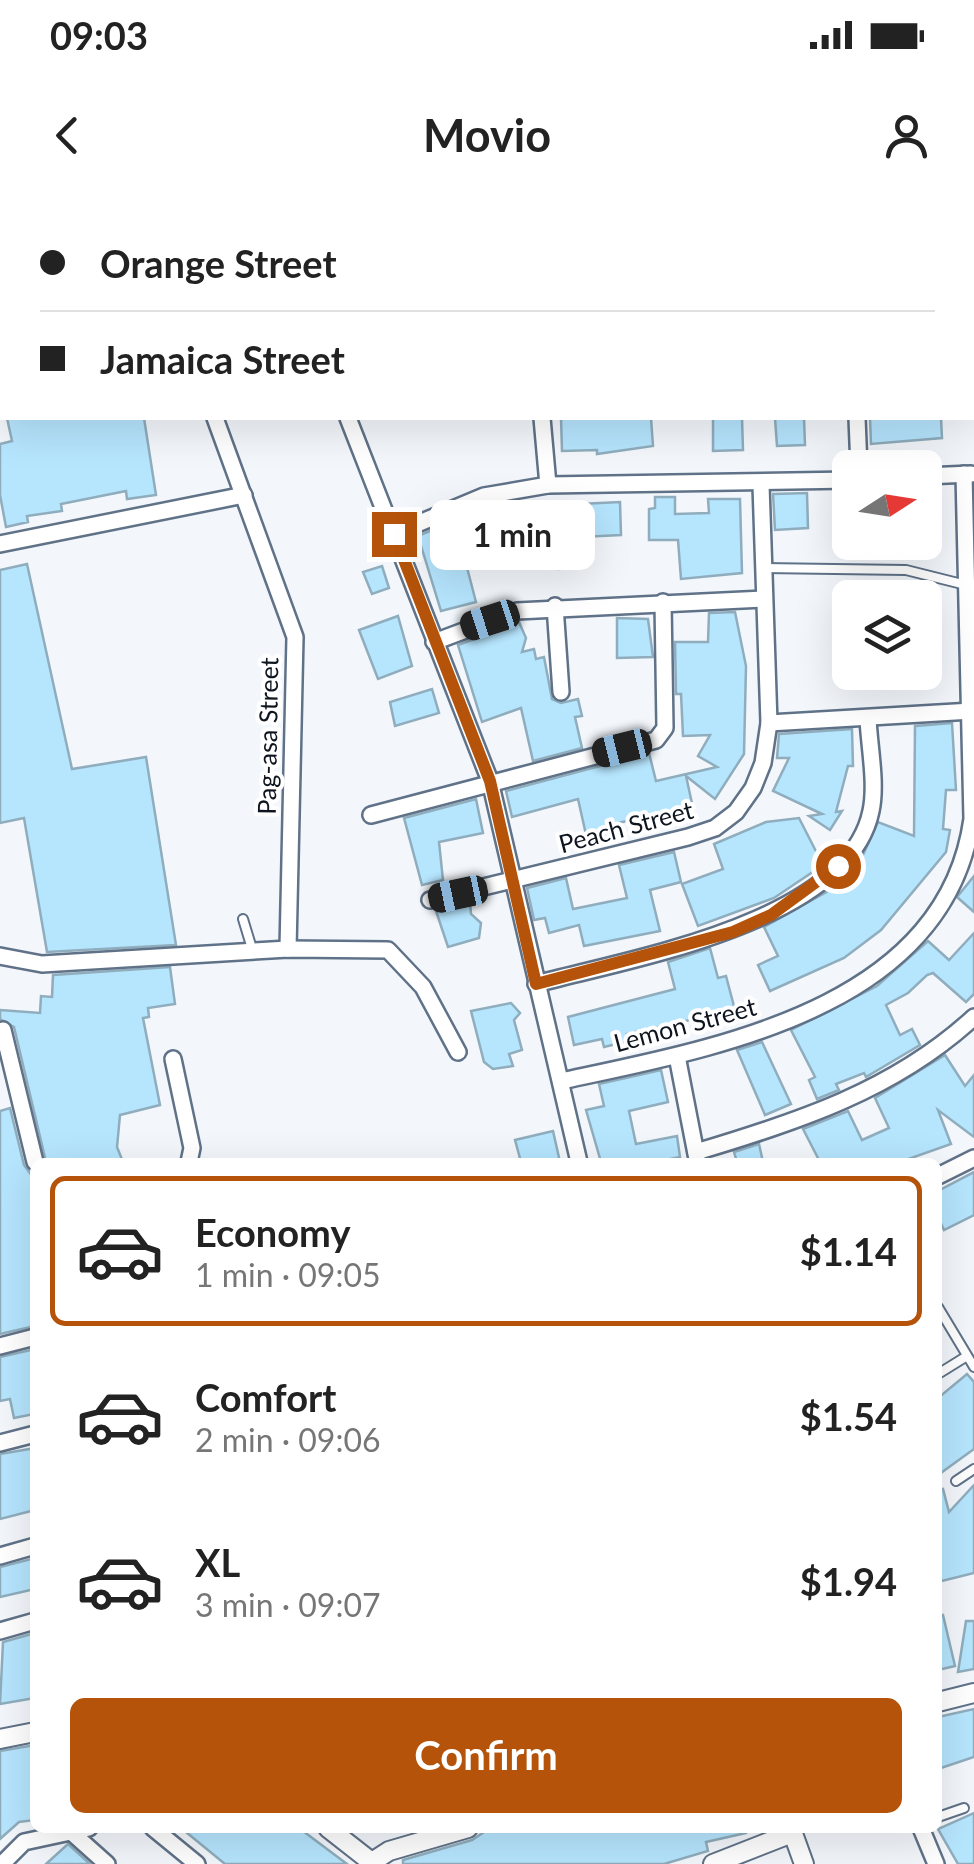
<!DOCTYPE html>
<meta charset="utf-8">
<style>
body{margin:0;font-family:Lato,sans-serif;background:#f2f2f2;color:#222;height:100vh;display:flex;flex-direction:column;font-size:38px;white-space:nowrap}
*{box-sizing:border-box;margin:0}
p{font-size:32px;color:#767676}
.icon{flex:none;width:55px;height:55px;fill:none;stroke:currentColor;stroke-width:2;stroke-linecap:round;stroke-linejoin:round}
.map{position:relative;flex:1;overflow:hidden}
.drawer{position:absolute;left:30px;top:958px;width:912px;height:675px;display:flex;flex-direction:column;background:#fff;border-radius:15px;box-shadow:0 10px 40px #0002}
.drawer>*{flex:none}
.banner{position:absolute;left:0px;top:0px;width:975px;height:220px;box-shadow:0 10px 40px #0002;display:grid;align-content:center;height:220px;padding:0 40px;background:#fff}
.needle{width:65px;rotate:78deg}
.controls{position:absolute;left:832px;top:250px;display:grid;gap:20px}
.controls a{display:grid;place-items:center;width:110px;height:110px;border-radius:15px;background:#fff;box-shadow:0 10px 40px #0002;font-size:50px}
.end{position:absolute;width:45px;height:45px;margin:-22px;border:12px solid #b45309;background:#fff;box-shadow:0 0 0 5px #fff}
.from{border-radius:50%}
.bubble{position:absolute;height:70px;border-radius:15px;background:#fff;box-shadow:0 10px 40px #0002;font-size:32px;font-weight:700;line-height:70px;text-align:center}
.car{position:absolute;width:30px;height:60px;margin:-30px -15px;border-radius:12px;box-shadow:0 0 8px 2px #0007;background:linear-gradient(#222 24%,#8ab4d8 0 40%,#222 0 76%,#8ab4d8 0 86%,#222 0)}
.banner b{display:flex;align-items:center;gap:35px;height:95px;font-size:38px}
.banner b+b{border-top:2px solid #e0e0e0}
.banner i{width:25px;height:25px;background:#222}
ul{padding:18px 0 0;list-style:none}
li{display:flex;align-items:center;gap:30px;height:150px;margin:0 20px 15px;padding:0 20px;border:5px solid transparent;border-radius:15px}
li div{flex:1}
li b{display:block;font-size:38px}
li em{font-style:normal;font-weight:700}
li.on{border-color:#b45309}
li>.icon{width:90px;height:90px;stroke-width:1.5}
.action{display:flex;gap:20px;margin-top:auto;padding:20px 40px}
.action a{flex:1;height:115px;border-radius:15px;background:#b45309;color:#fff;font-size:40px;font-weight:700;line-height:115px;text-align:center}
.status{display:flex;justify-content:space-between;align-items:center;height:70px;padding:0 50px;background:#fff;direction:ltr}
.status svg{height:28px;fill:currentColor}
header{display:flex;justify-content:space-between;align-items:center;height:130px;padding:0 40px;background:#fff;font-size:45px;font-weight:700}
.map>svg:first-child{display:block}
.green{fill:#dedaf9}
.building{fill:#b6e5fe;stroke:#8fadbd;stroke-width:2.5}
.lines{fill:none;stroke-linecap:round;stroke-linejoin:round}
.service-casing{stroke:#607288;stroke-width:12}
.minor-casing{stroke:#607288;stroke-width:20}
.tertiary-casing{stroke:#607288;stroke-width:22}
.service{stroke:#fff;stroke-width:8}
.minor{stroke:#fff;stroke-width:15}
.tertiary{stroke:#fff;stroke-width:18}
.route{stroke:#b45309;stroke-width:12}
.labels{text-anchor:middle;stroke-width:8;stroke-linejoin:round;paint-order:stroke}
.street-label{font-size:25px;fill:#0e151e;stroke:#fff}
</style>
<div class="status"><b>09:03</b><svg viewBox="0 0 49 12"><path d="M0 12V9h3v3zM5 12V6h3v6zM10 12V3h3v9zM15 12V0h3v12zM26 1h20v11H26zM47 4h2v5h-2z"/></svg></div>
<header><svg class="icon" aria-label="back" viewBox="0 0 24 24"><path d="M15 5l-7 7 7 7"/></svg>Movio<svg class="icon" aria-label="person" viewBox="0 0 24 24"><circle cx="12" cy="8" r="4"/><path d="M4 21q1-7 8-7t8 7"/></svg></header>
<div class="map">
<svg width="974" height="1664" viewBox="0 0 974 1664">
<rect width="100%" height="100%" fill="#f3f7fc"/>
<!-- green -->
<polygon class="green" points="530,321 548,322 551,359 532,361"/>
<!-- building -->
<g class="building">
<polygon points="7,218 144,218 156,295 127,299 126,291 61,304 62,311 27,316 28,322 6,327 0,295 0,244 12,241"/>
<polygon points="561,218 651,218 653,246 597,254 597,250 562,251"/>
<polygon points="713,218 742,218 743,250 713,251"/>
<polygon points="775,218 804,218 805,245 777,246"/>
<polygon points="870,218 941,218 942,238 871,244"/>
<polygon points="807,293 808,328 775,330 773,294"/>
<polygon points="655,297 675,297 675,314 709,313 708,299 740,299 742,373 681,379 678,340 649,340 649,309 655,308"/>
<polygon points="620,302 621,335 581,337 580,304"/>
<polygon points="513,307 521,345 464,356 476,402 441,411 418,336 462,317"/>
<polygon points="583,345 584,359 575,360 575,368 558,369 556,347"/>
<polygon points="27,364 72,569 146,557 176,745 47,752 24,618 0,623 0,370"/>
<polygon points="382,366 389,388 372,394 363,372"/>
<polygon points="735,412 746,466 744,554 715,599 686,576 693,608 639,625 638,618 611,625 613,633 587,639 578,599 512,617 506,591 649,553 656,581 717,567 698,556 710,535 683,536 681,494 676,494 675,442 708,442 709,413"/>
<polygon points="398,416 412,466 378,479 359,430"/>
<polygon points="617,418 648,419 653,457 617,458"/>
<polygon points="519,422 526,438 522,452 534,449 536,459 544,457 552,499 561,503 578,499 582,516 575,517 582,548 533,561 521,508 482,522 458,445"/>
<polygon points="432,489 439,513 395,526 390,502"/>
<polygon points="952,523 956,590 946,590 943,629 950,630 946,652 881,730 844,758 770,791 758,765 778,756 764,727 830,690 862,657 878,622 914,636 915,526"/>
<polygon points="852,529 853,566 848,566 836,612 842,611 830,630 809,616 822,614 773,591 789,558 777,558 779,534"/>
<polygon points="476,599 483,633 439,642 443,680 422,685 404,618"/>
<polygon points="799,618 823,665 774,698 698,726 682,684 723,669 714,644 766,622"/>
<polygon points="674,652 681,682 650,690 660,731 584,746 579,725 549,733 545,718 534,720 527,688 566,678 573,709 627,698 619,665"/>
<polygon points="974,676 974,712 957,697"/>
<polygon points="470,702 471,714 481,723 479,738 448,747 436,711"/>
<polygon points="974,733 974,794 966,802 933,773 927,775 908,793 886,805 900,835 912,829 920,845 866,877 864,873 836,884 839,890 817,899 809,880 815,877 791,830 877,786 928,741 949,760"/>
<polygon points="710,748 718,778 726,776 735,810 627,834 629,841 604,847 602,839 574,845 568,817 675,789 668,762"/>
<polygon points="170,767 175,804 148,808 149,817 143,818 160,905 120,915 117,947 123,962 46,962 14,827 0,819 0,810 40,813 41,796 52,797 53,775"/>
<polygon points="511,803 520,813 514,820 522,850 509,854 513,866 493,869 484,862 471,811"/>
<polygon points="762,842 791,904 765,915 737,850"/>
<polygon points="945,855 965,886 974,875 974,937 938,910 951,944 900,962 820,962 803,929 848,911 862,940 889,928 875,898"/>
<polygon points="661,870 668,902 629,911 636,944 677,936 680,957 656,962 601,962 586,910 604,906 599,884"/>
<polygon points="10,908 24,965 35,980 35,1126 0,1134 0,911"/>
<polygon points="553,931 560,962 521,962 515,940"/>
<polygon points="759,944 763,962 737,962 734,952"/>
<polygon points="974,972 974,1015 944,1030 938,1017 938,991"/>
<polygon points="35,1149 34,1214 14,1218 10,1199 0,1201 0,1157"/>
<polygon points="967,1174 974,1182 974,1249 938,1275 938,1198"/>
<polygon points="35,1248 35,1310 0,1319 0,1254"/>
<polygon points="974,1285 974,1373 938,1382 938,1290 943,1289 949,1312"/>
<polygon points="35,1358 35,1389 0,1397 0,1367"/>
<polygon points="938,1415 943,1415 955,1466 938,1470"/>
<polygon points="966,1421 974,1421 974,1469 958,1472"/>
<polygon points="35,1433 35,1498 0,1504 3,1442"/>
<polygon points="974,1509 974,1557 938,1569 938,1517"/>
<polygon points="35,1545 35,1620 19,1622 0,1639 0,1551"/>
<polygon points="974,1613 974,1664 958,1664 938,1629"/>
<polygon points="181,1628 299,1628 347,1664 225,1664"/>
<polygon points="490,1628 746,1628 746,1633 706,1642 708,1651 664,1664 403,1664 403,1660 472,1640"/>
<polygon points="68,1644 90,1664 46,1664"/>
</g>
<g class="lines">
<!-- service casing -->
<g class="service-casing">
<g id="service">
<polyline points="763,368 906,370 966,385"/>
<polyline points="243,719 253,752"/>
<polyline points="938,1107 974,1167"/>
<polyline points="938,1174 967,1156"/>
<polyline points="956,1281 974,1269"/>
<polyline points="938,1617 964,1608"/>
</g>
</g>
<!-- minor casing -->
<g class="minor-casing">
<g id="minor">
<polyline points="129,0 130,2"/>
<polyline points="262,0 274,0"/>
<polyline points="399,0 400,2"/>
<polyline points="506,0 507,2"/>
<polyline points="850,0 850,2"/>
<polyline points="948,0 949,2"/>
<polyline points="0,80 2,79"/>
<polyline points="972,151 974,151"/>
<polyline points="0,201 2,200"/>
<polyline points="215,218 295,437 288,749"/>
<polyline points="348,218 490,581 579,962"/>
<polyline points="542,218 548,285"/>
<polyline points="857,218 859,268"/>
<polyline points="925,276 971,274"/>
<polyline points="393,334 484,296 548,285 850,280"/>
<polyline points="0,344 244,295"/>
<polyline points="555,406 561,492"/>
<polyline points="434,442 517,411 764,399"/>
<polyline points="769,523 972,511"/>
<polyline points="371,615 656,540 665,528 663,402"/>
<polyline points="430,700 688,637 715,628 736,612 753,588 763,563 769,523 761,285"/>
<polyline points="0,756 42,764 288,749 388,750 423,787 458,852"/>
<path d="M536,784c92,-25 312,-61 335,-173 6,-28 -2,-65 -3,-93"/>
<polyline points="3,830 35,962"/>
<polyline points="677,856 697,959"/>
<polyline points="173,859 192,948 189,962"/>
<path d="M561,881c154,-33 384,-72 411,-262l-8,-345"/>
<path d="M696,952c101,-30 199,-62 278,-135"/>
<polyline points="938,976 974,958"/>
<polyline points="0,1146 35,1137"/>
<polyline points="0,1243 35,1234"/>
<polyline points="0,1356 35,1346"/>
<polyline points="0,1431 35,1421"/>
<polyline points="153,1628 197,1664"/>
<polyline points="921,1628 936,1664"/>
<polyline points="70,1631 107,1664"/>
<polyline points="2,1664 24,1642 89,1628"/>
</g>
</g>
<!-- tertiary casing -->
<g class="tertiary-casing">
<g id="tertiary">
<polyline points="938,1502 974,1493"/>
<polyline points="0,1539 35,1532"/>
<polyline points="328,1628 374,1664"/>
<polyline points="791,1628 804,1664"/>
<polyline points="372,1662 389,1651 468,1628"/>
<polyline points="713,1664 792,1633"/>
</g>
</g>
<!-- service -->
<use href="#service" class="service"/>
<!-- minor -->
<use href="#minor" class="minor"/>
<!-- tertiary -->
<use href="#tertiary" class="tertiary"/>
</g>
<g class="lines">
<!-- route -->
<polyline class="route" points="394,334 490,581 536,784 733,732 771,715 838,666"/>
</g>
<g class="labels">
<!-- street labels -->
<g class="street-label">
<text transform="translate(268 536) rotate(-89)" y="9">Pag-asa Street</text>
<text transform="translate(626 627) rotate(-15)" y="9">Peach Street</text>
<text transform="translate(685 825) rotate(-15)" y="9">Lemon Street</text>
</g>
</g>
</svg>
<div class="controls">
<a><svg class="needle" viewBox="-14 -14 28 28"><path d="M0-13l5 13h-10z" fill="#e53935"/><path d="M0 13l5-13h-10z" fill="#767676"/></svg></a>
<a><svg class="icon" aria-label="layers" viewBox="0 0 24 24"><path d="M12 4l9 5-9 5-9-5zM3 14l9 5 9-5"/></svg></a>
</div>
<i class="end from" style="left:838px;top:666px"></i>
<i class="end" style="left:394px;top:334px"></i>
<div class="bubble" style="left:430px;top:300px;width:165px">1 min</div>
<i class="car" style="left:490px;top:420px;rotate:252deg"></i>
<i class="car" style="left:622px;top:548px;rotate:256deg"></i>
<i class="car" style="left:458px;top:694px;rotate:258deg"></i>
<div class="banner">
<b><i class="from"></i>Orange Street</b>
<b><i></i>Jamaica Street</b>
</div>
<section class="drawer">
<ul>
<li class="on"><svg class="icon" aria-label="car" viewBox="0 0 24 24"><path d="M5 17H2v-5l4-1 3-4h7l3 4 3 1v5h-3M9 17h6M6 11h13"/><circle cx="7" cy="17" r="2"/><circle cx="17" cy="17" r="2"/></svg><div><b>Economy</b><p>1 min · 09:05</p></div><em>$1.14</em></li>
<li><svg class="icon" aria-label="car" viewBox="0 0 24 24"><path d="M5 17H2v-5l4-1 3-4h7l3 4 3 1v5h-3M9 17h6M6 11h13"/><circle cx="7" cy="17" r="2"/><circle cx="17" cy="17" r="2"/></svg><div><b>Comfort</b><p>2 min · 09:06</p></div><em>$1.54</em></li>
<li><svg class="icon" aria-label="car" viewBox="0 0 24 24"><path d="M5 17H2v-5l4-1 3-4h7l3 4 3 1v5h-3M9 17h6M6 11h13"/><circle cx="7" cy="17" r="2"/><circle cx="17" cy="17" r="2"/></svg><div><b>XL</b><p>3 min · 09:07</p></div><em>$1.94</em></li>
</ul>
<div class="action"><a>Confirm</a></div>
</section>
</div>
